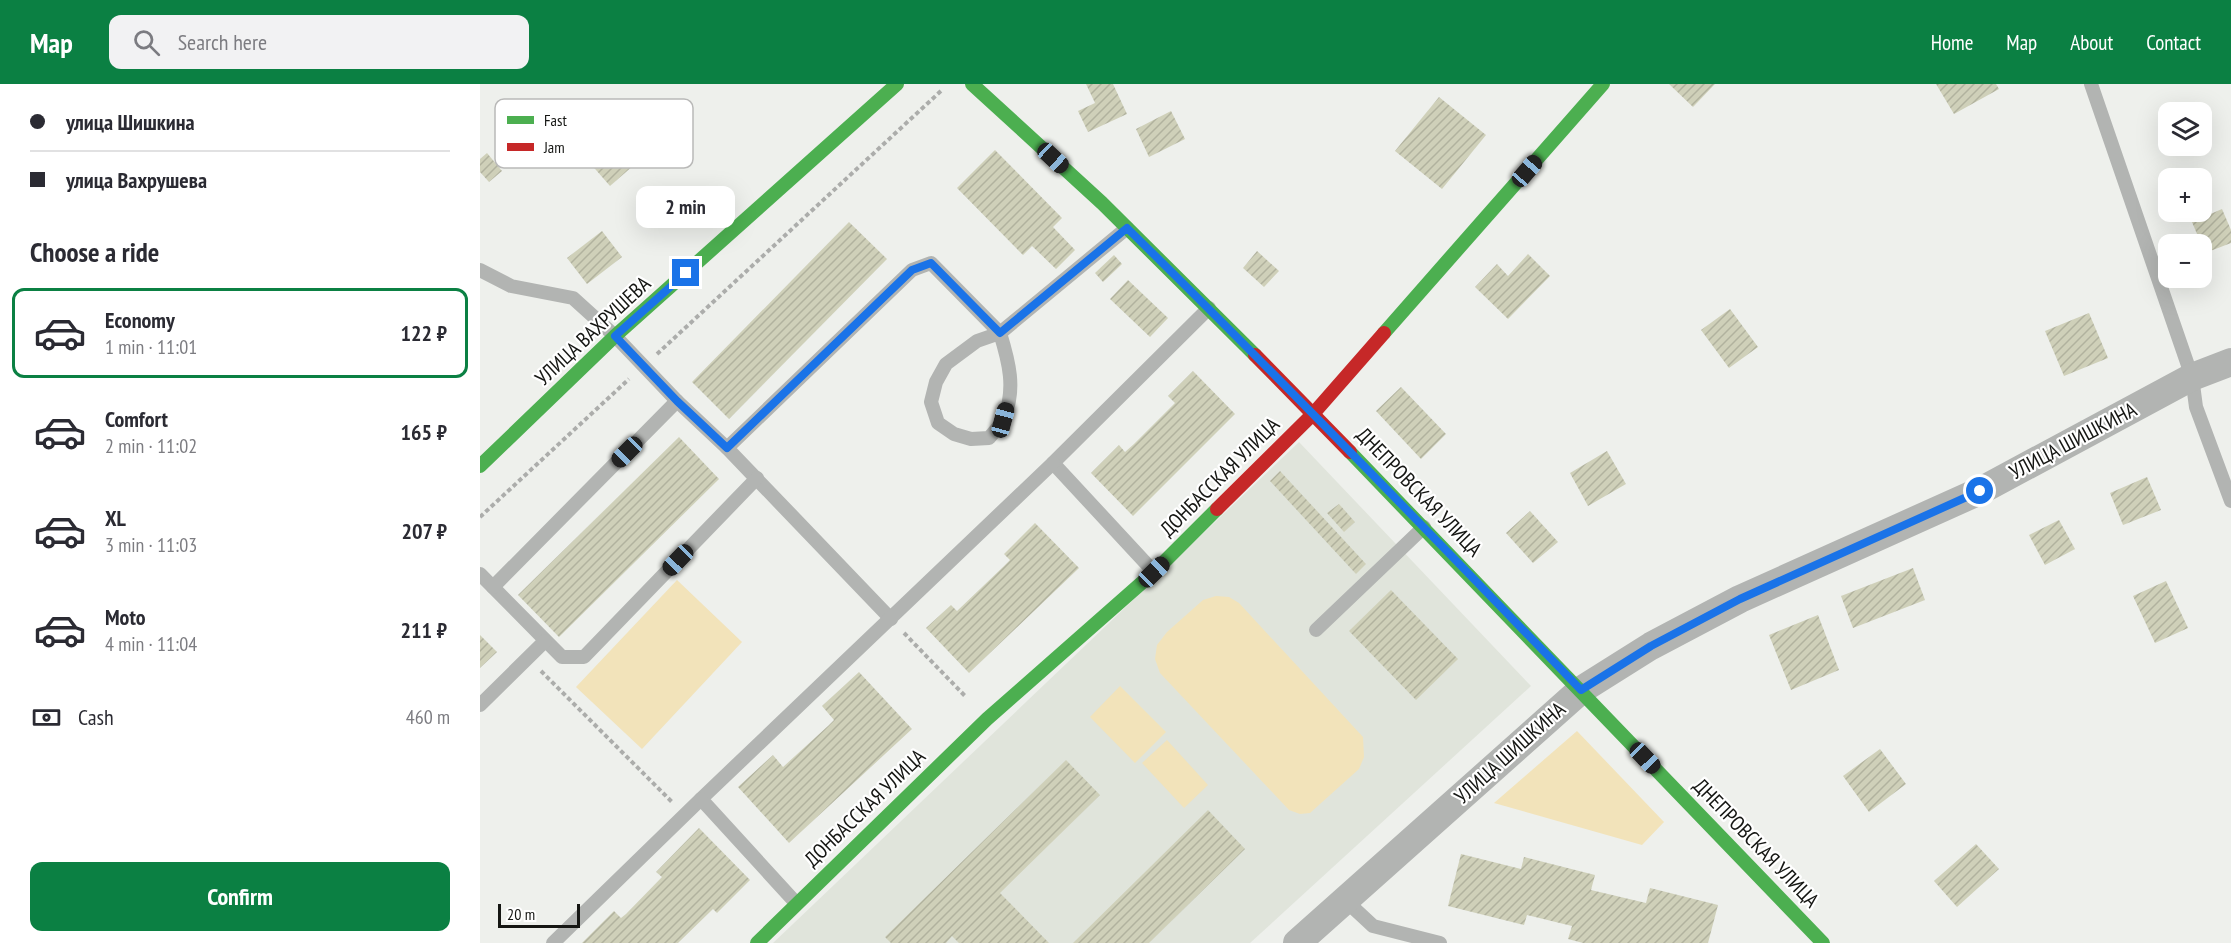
<!DOCTYPE html>
<meta charset="utf-8">
<style>
body{margin:0;font-family:"PT Sans Narrow",sans-serif;background:#f2f2f3;color:#2b2b33;height:100vh;display:flex;flex-direction:column;font-size:22px;white-space:nowrap}
*{box-sizing:border-box;margin:0}
p{font-size:20px;color:#7c7c81}
.icon{flex:none;width:33px;height:33px;fill:none;stroke:currentColor;stroke-width:2;stroke-linecap:round;stroke-linejoin:round}
.map{position:relative;flex:1;overflow:hidden}
.sheet{display:flex;flex-direction:column;background:#fff;width:480px}
.sheet>*{flex:none}
.hud{display:grid;align-content:center;height:132px;padding:0 30px;background:#fff}
.tools{position:absolute;left:1678px;top:18px;display:grid;gap:12px}
.tools a{display:grid;place-items:center;width:54px;height:54px;border-radius:12px;background:#fff;box-shadow:0 6px 24px #0002;font-size:30px}
.scale{position:absolute;left:18px;bottom:15px;width:82px;box-sizing:border-box;padding-left:6px;border:3px solid #151613;border-top:0;font-size:16px;line-height:21px;white-space:nowrap;color:#151613;-webkit-text-stroke:4px #fff;paint-order:stroke}
.end{position:absolute;width:27px;height:27px;margin:-14px;border:8px solid #1a73e8;background:#fff;box-shadow:0 0 0 3px #fff}
.from{border-radius:50%}
.bubble{position:absolute;height:42px;border-radius:12px;background:#fff;box-shadow:0 6px 24px #0002;font-size:20px;font-weight:800;line-height:42px;text-align:center}
.car{position:absolute;width:18px;height:36px;margin:-18px -9px;border-radius:8px;box-shadow:0 0 4px 2px #0007;background:linear-gradient(#222 24%,#8ab4d8 0 40%,#222 0 76%,#8ab4d8 0 86%,#222 0)}
.hud b{display:flex;align-items:center;gap:21px;height:57px;font-size:22px}
.hud b+b{border-top:2px solid #e1e1e2}
.hud i{width:15px;height:15px;background:#2b2b33}
ul{padding:0;list-style:none}
li{display:flex;align-items:center;gap:18px;height:90px;margin:0 12px 9px;padding:0 18px;border:3px solid transparent;border-radius:12px}
li div{flex:1}
li b{display:block;font-size:22px}
li em{font-style:normal;font-weight:800}
li.active{border-color:#0b8043}
li>.icon{width:54px;height:54px;stroke-width:1.5}
h2{padding:0 30px;font-size:27px;line-height:72px}
.pay{display:flex;align-items:center;gap:15px;height:66px;padding:0 30px;font-size:22px}
.pay p{margin-inline-start:auto}
.action{display:flex;gap:12px;margin-top:auto;padding:12px 30px}
.action a{flex:1;height:69px;border-radius:12px;background:#0b8043;color:#fff;font-size:24px;font-weight:800;line-height:69px;text-align:center}
header{display:flex;align-items:center;gap:36px;box-sizing:border-box;height:84px;padding:0 30px;background:#0b8043;color:#fff}
header strong{font-size:28px}
nav{display:flex;gap:33px;margin-inline-start:auto;font-size:21px}
.search{width:420px;height:54px;background:#f2f2f3;display:flex;align-items:center;gap:15px;box-sizing:border-box;padding:0 21px;border-radius:12px;color:#7c7c81;font-size:22px}
main{display:flex;flex:1;min-height:0}
.map>svg:first-child{display:block}
.built{fill:#e0e4db}
.green{fill:#f2e3ba}
.building{fill:url(#building-hatch)}
.lines{fill:none;stroke-linecap:round;stroke-linejoin:round}
.path{stroke:#acadab;stroke-width:4;stroke-dasharray:4.5 3;stroke-linecap:butt}
.lane{stroke:#b2b4b2;stroke-width:14}
.street{stroke:#b2b4b2;stroke-width:28}
.fast{stroke:#4caf50;stroke-width:14}
.jam{stroke:#c62828;stroke-width:14}
.route{stroke:#1a73e8;stroke-width:8}
.labels{text-anchor:middle;stroke-width:4.5;stroke-linejoin:round;paint-order:stroke}
.street-label{font-size:21px;fill:#151613;stroke:#fff}
.key{fill:#fff;stroke:#b9b9b8;stroke-width:1.5}
.key-label{font-size:16px;fill:#151613}
</style>
<header>
<strong>Map</strong>
<div class="search"><svg class="icon" aria-label="search" viewBox="0 0 24 24"><circle cx="10" cy="10" r="6"/><path d="M15 15l6 6"/></svg>Search here</div>
<nav><a>Home</a><a>Map</a><a>About</a><a>Contact</a></nav>
</header>
<main>
<section class="sheet">
<div class="hud">
<b><i class="from"></i>улица Шишкина</b>
<b><i></i>улица Вахрушева</b>
</div>
<h2>Choose a ride</h2>
<ul>
<li class="active"><svg class="icon" aria-label="car" viewBox="0 0 24 24"><path d="M5 17H2v-5l4-1 3-4h7l3 4 3 1v5h-3M9 17h6M6 11h13"/><circle cx="7" cy="17" r="2"/><circle cx="17" cy="17" r="2"/></svg><div><b>Economy</b><p>1 min · 11:01</p></div><em>122 ₽</em></li>
<li><svg class="icon" aria-label="car" viewBox="0 0 24 24"><path d="M5 17H2v-5l4-1 3-4h7l3 4 3 1v5h-3M9 17h6M6 11h13"/><circle cx="7" cy="17" r="2"/><circle cx="17" cy="17" r="2"/></svg><div><b>Comfort</b><p>2 min · 11:02</p></div><em>165 ₽</em></li>
<li><svg class="icon" aria-label="car" viewBox="0 0 24 24"><path d="M5 17H2v-5l4-1 3-4h7l3 4 3 1v5h-3M9 17h6M6 11h13"/><circle cx="7" cy="17" r="2"/><circle cx="17" cy="17" r="2"/></svg><div><b>XL</b><p>3 min · 11:03</p></div><em>207 ₽</em></li>
<li><svg class="icon" aria-label="car" viewBox="0 0 24 24"><path d="M5 17H2v-5l4-1 3-4h7l3 4 3 1v5h-3M9 17h6M6 11h13"/><circle cx="7" cy="17" r="2"/><circle cx="17" cy="17" r="2"/></svg><div><b>Moto</b><p>4 min · 11:04</p></div><em>211 ₽</em></li>
</ul>
<div class="pay"><svg class="icon" aria-label="cash" viewBox="0 0 24 24"><path d="M3 7h18v10H3z"/><circle cx="12" cy="12" r="2"/></svg>Cash<p>460 m</p></div>
<div class="action"><a>Confirm</a></div>
</section>
<div class="map">
<svg width="1751" height="859" viewBox="0 0 1751 859">
<defs>
<pattern id="building-hatch" width="6" height="6" patternUnits="userSpaceOnUse" patternTransform="scale(1.5)"><rect width="6" height="6" fill="#cfd0b9"/><path d="M-1 1l2-2M0 6l6-6M5 7l2-2" fill="none" stroke="#b1b29e"/></pattern>
</defs>
<rect width="100%" height="100%" fill="#eef0ec"/>
<!-- built -->
<polygon class="built" points="819,358 1051,602 770,859 293,859"/>
<!-- green -->
<g class="green">
<polygon points="197,496 262,558 162,665 96,603"/>
<polygon points="736,512 749,513 759,519 883,653 884,673 879,685 830,729 820,730 809,726 680,589 675,575 677,561 687,548 723,516"/>
<polygon points="640,602 686,648 655,679 610,633"/>
<polygon points="1097,647 1184,738 1162,761 1014,719"/>
<polygon points="687,656 728,701 704,724 662,679"/>
</g>
<!-- building -->
<g class="building">
<polygon points="606,0 633,0 647,30 608,48 598,27 615,19"/>
<polygon points="1189,0 1235,0 1213,23"/>
<polygon points="1456,0 1516,0 1519,5 1474,30"/>
<polygon points="959,13 1006,51 962,105 915,67"/>
<polygon points="691,27 705,55 669,73 656,45"/>
<polygon points="133,56 154,81 130,102 109,78"/>
<polygon points="515,66 582,134 573,143 595,166 576,185 552,162 543,171 477,104"/>
<polygon points="7,69 22,87 9,98 0,88 0,75"/>
<polygon points="1742,125 1751,146 1751,159 1725,169 1712,138"/>
<polygon points="369,138 407,175 249,335 212,298"/>
<polygon points="122,147 142,173 107,200 87,174"/>
<polygon points="777,167 799,187 784,203 763,184"/>
<polygon points="1048,170 1070,192 1028,235 995,203 1017,180 1028,192"/>
<polygon points="634,171 642,180 623,198 615,189"/>
<polygon points="648,196 688,234 670,253 630,215"/>
<polygon points="1250,225 1278,263 1249,284 1221,246"/>
<polygon points="1609,229 1628,274 1584,292 1565,247"/>
<polygon points="713,287 755,330 653,432 611,389 639,361 645,368 654,360 695,319 688,312"/>
<polygon points="921,303 966,350 941,375 896,327"/>
<polygon points="199,353 239,395 79,553 38,511"/>
<polygon points="1127,367 1146,400 1108,422 1090,389"/>
<polygon points="800,387 886,480 876,490 790,397"/>
<polygon points="1667,393 1681,426 1643,441 1630,409"/>
<polygon points="859,420 875,438 864,448 847,429"/>
<polygon points="1050,427 1078,458 1053,479 1026,449"/>
<polygon points="1579,436 1595,465 1565,481 1549,451"/>
<polygon points="555,439 599,484 489,589 446,544 471,521 477,527 523,483 530,476 524,470"/>
<polygon points="1433,484 1445,516 1373,544 1361,512"/>
<polygon points="1686,497 1708,544 1675,559 1653,512"/>
<polygon points="911,506 978,575 936,616 869,547"/>
<polygon points="1338,531 1359,586 1311,606 1289,551"/>
<polygon points="0,551 17,568 0,584"/>
<polygon points="379,588 432,645 309,759 258,703 293,671 303,683 348,642 354,636 342,622"/>
<polygon points="1400,665 1426,700 1389,728 1363,692"/>
<polygon points="586,676 620,711 520,809 569,859 479,859 472,852 466,859 411,859 405,853"/>
<polygon points="728,726 765,765 669,859 593,859"/>
<polygon points="219,744 270,796 237,829 233,825 198,859 102,859 134,827 141,834 146,830 182,793 176,788"/>
<polygon points="1496,760 1519,785 1477,823 1454,797"/>
<polygon points="981,770 1041,785 1044,773 1115,791 1111,806 1166,819 1170,804 1238,821 1228,859 1103,859 1088,855 1092,842 1047,831 1044,841 968,822"/>
</g>
<g class="lines">
<!-- path -->
<g class="path">
<polyline points="177,270 462,6"/>
<polyline points="0,433 149,295"/>
<polyline points="424,549 486,613"/>
<polyline points="61,587 192,718"/>
</g>
<!-- lane -->
<g class="lane">
<polyline points="1611,0 1712,293 1716,323 1751,417"/>
<polyline points="0,186 31,202 93,214 135,252 197,317 247,364 432,186 451,179 520,249 647,144"/>
<path d="M520,249c9,29 16,56 4,85 -3,7 -10,14 -15,20l-18,1 -17,-5 -16,-11 -7,-21 5,-20 10,-18 31,-23z"/>
<polyline points="247,364 411,535"/>
<polyline points="674,488 573,379 729,224"/>
<polyline points="0,490 82,573 104,573 277,394"/>
<polyline points="13,503 197,317"/>
<polyline points="836,546 944,443"/>
<polyline points="0,621 65,557"/>
<polyline points="865,816 893,842 960,859"/>
<polyline points="316,819 221,715 573,379"/>
<polyline points="73,859 221,715"/>
</g>
<!-- street -->
<polyline class="street" points="817,859 1101,606 1171,562 1260,515 1500,407 1712,293 1751,278"/>
<!-- fast -->
<g class="fast">
<polyline points="492,0 622,119 775,271"/>
<polyline points="904,249 1123,0"/>
<polyline points="870,368 1343,859"/>
<polyline points="0,382 135,252 417,0"/>
<polyline points="277,859 507,635 674,488 737,425"/>
</g>
<!-- jam -->
<g class="jam">
<polyline points="775,271 870,368"/>
<polyline points="737,425 833,330 904,249"/>
</g>
</g>
<g class="lines">
<!-- route -->
<path class="route" d="M206,189l-71,63 62,65 50,47 185,-178 19,-7 69,70 127,-105c154,151 304,306 454,462l70,-44 89,-47 240,-108"/>
</g>
<g class="labels">
<!-- street labels -->
<g class="street-label">
<text transform="translate(113 247) rotate(-43)" y="7">УЛИЦА ВАХРУШЕВА</text>
<text transform="translate(1593 357) rotate(-28)" y="7">УЛИЦА ШИШКИНА</text>
<text transform="translate(740 393) rotate(-45)" y="7">ДОНБАССКАЯ УЛИЦА</text>
<text transform="translate(939 408) rotate(46)" y="7">ДНЕПРОВСКАЯ УЛИЦА</text>
<text transform="translate(1030 669) rotate(-42)" y="7">УЛИЦА ШИШКИНА</text>
<text transform="translate(385 724) rotate(-44)" y="7">ДОНБАССКАЯ УЛИЦА</text>
<text transform="translate(1276 759) rotate(46)" y="7">ДНЕПРОВСКАЯ УЛИЦА</text>
</g>
</g>
<!-- legend -->
<rect x="15" y="15" width="198" height="69" rx="9" class="key"/>
<rect x="27" y="32" width="27" height="8" fill="#4caf50"/>
<rect x="27" y="59" width="27" height="8" fill="#c62828"/>
<g class="key-label">
<text x="64" y="42">Fast</text>
<text x="64" y="69">Jam</text>
</g>
</svg>
<div class="tools">
<a><svg class="icon" aria-label="layers" viewBox="0 0 24 24"><path d="M12 4l9 5-9 5-9-5zM3 14l9 5 9-5"/></svg></a>
<a>+</a>
<a>−</a>
</div>
<div class="scale">20 m</div>
<i class="end from" style="left:1500px;top:407px"></i>
<i class="end" style="left:206px;top:189px"></i>
<div class="bubble" style="left:156px;top:102px;width:99px">2 min</div>
<i class="car" style="left:573px;top:74px;rotate:133deg"></i>
<i class="car" style="left:1047px;top:87px;rotate:41deg"></i>
<i class="car" style="left:523px;top:336px;rotate:15deg"></i>
<i class="car" style="left:147px;top:368px;rotate:225deg"></i>
<i class="car" style="left:198px;top:476px;rotate:224deg"></i>
<i class="car" style="left:674px;top:488px;rotate:46deg"></i>
<i class="car" style="left:1165px;top:674px;rotate:136deg"></i>
</div>
</main>
